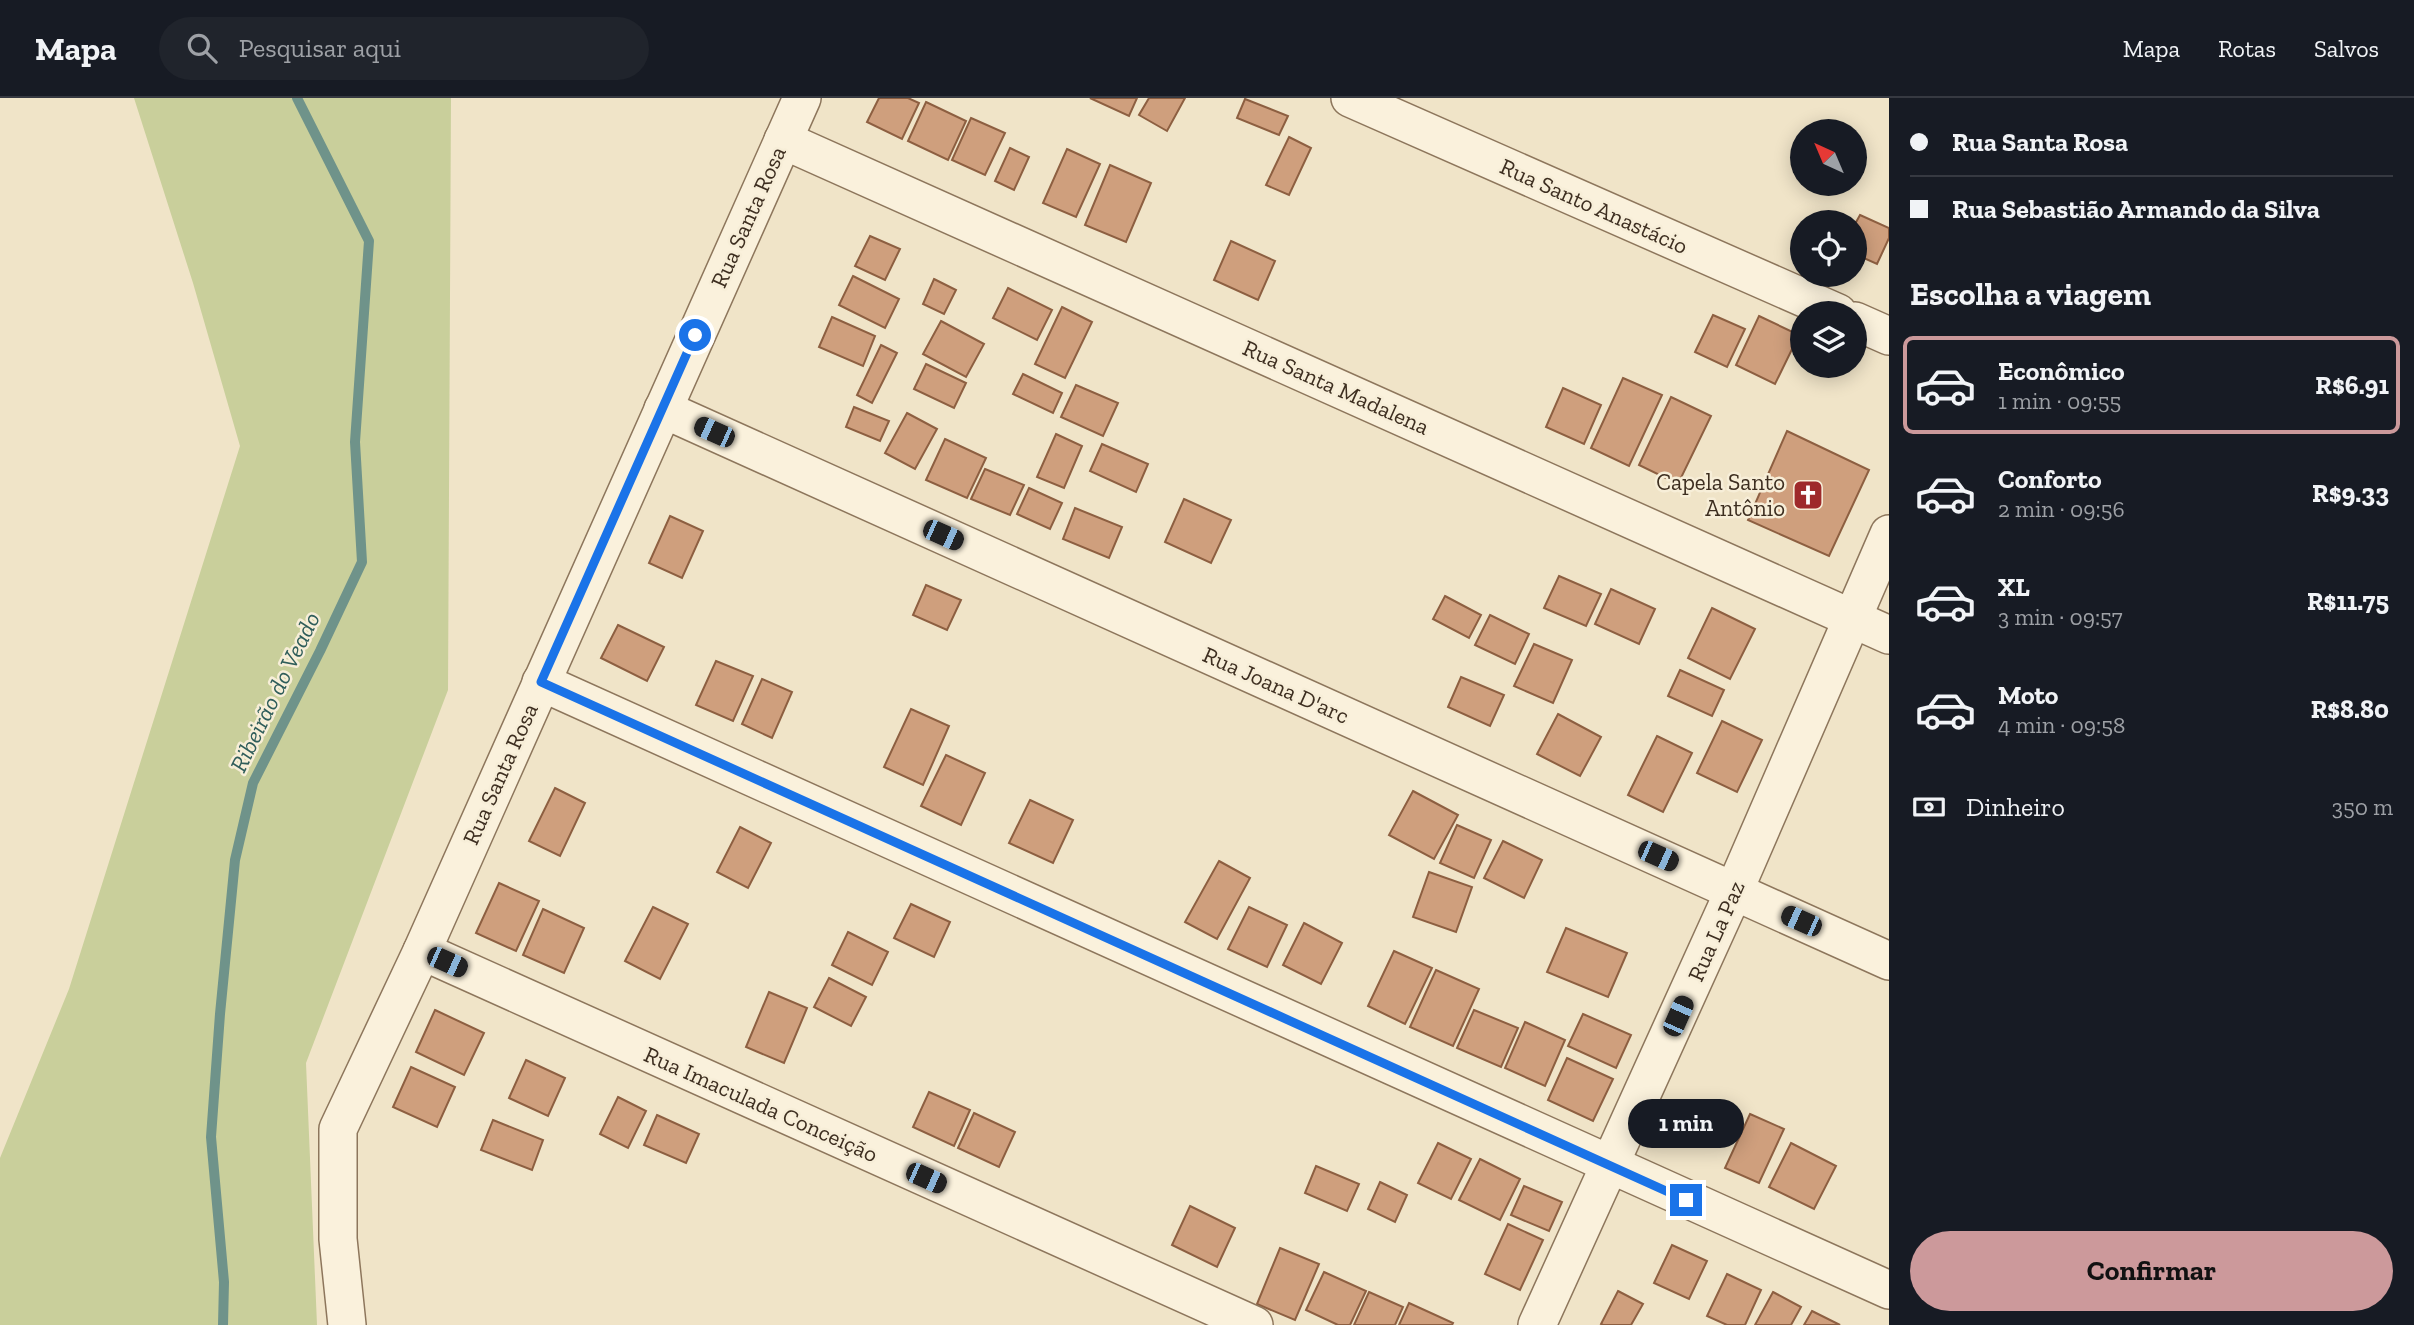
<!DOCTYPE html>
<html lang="pt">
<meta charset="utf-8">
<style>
body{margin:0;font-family:"Zilla Slab",serif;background:#20242c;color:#f1f3f6;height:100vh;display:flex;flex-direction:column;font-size:26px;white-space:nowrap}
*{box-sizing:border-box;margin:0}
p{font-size:23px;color:#9ea1a6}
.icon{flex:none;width:38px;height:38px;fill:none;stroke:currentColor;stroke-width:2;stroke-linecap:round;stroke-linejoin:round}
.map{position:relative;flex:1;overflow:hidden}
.side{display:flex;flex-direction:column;background:#171b24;width:525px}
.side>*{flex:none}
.guide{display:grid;align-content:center;height:154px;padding:0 21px;background:#171b24}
.needle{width:46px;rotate:316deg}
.controls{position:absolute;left:1790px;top:21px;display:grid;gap:14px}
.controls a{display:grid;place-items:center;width:77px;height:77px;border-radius:50%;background:#171b24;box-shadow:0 4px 18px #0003;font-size:35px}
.end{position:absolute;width:32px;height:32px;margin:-16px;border:9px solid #1a73e8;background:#fff;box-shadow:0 0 0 4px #fff}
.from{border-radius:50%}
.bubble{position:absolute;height:49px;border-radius:24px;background:#171b24;box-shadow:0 4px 18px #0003;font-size:23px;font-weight:700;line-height:49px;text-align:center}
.car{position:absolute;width:21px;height:42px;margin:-21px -10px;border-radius:9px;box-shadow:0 0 5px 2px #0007;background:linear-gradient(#222 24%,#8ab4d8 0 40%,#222 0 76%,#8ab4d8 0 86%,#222 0)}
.guide b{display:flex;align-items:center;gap:24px;height:66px;font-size:26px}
.guide b+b{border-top:2px solid #363941}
.guide i{width:18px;height:18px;background:#f1f3f6}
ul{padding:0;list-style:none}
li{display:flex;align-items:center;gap:21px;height:98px;margin:0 14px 10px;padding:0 7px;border:4px solid transparent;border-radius:10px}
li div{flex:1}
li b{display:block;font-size:26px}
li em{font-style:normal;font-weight:700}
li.current{border-color:#cc999b}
li>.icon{width:63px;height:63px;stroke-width:1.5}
h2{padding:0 21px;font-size:32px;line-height:84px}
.pay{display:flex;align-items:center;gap:18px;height:77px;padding:0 21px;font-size:26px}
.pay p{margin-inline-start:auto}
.button{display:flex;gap:14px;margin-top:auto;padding:14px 21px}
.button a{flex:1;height:80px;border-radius:42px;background:#cc999b;color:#111;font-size:28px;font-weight:700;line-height:80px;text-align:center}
header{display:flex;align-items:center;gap:42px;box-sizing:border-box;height:98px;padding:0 35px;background:#171b24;border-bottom:2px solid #363941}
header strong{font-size:33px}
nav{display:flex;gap:38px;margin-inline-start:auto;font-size:24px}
.search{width:490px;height:63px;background:#20242c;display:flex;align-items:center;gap:18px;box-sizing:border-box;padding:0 24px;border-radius:38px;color:#9ea1a6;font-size:26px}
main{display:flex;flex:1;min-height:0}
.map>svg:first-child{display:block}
.green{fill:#c9cf9b}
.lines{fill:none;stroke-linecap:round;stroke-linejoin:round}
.stream{stroke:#6f938a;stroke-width:10}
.building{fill:#cf9f7d;stroke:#8d5f41;stroke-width:2}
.minor-casing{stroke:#8d765c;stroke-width:40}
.minor{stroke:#faf1dc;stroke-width:37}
.route{stroke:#1a73e8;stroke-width:9}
.labels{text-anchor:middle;stroke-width:5;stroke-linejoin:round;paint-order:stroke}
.street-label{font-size:23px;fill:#3d2e20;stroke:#f7eed8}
.poi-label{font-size:23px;fill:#3d2e20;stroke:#f7eed8;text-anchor:end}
.water-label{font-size:24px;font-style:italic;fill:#2f5d5a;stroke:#f7eed8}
</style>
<header>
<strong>Mapa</strong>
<div class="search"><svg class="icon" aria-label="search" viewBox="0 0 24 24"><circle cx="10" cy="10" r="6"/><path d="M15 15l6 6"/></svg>Pesquisar aqui</div>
<nav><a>Mapa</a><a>Rotas</a><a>Salvos</a></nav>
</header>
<main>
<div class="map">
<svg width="1889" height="1227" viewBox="0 0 1889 1227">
<rect width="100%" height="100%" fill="#f0e4c8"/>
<!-- green -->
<polygon class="green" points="134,0 451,0 448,592 306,965 317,1227 0,1227 0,1060 69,891 240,348 193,185"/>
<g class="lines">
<!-- stream -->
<polyline class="stream" points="223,1227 224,1184 211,1039 220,916 235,762 253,685 320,553 362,464 355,344 369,143 297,0"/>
</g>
<!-- building -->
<g class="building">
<polygon points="879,0 908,0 919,5 902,41 867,24"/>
<polygon points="1090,0 1137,0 1129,18"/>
<polygon points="1149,0 1185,0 1167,33 1139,17"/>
<polygon points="1245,1 1288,18 1279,37 1237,20"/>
<polygon points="926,4 966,23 948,62 908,43"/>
<polygon points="971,20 1005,35 985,77 952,62"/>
<polygon points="1289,39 1311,50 1289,97 1266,87"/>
<polygon points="1010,50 1029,59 1014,92 995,83"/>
<polygon points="1067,51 1100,66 1076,119 1043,105"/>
<polygon points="1110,67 1151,85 1126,144 1085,127"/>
<polygon points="1860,117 1889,130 1889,140 1877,166 1855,156 1855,126"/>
<polygon points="870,138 900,151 885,182 855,168"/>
<polygon points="1231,143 1275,163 1258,202 1214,182"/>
<polygon points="853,178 899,201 885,230 839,207"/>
<polygon points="934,181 956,192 944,216 923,206"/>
<polygon points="1008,190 1052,212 1037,242 993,220"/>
<polygon points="1062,209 1092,224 1065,280 1035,266"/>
<polygon points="1713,217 1745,231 1727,269 1695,254"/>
<polygon points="1759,218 1799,237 1775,286 1736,267"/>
<polygon points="832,219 875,238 863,268 819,249"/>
<polygon points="941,223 984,246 966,279 923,256"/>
<polygon points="881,247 897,255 872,305 857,297"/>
<polygon points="926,266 966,285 954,310 914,291"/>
<polygon points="1023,276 1062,295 1053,315 1013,296"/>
<polygon points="1623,280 1662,297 1629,368 1591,350"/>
<polygon points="1076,287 1118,305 1103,338 1061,319"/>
<polygon points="1563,290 1601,307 1584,346 1546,329"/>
<polygon points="1671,299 1711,318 1678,386 1639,367"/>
<polygon points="854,309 889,323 880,343 846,329"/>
<polygon points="907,315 937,331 915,371 885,355"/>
<polygon points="1787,333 1869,372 1829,458 1748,422"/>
<polygon points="1056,336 1082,348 1064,390 1037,379"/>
<polygon points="945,341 986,360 967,400 926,382"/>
<polygon points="1102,346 1148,366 1136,394 1090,373"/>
<polygon points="985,371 1024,387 1010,417 971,401"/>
<polygon points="1029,390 1062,405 1050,431 1017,416"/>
<polygon points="1184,401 1231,422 1211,465 1165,444"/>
<polygon points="1075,410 1122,429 1109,460 1063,441"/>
<polygon points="670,418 703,433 682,480 649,465"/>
<polygon points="1559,478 1601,496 1586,528 1544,510"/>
<polygon points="926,487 961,502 947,532 913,517"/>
<polygon points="1611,491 1655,511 1639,546 1595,526"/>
<polygon points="1445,498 1481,517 1469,540 1433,521"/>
<polygon points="1712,510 1755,531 1730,581 1688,560"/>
<polygon points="1490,517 1529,536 1515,566 1475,547"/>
<polygon points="618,527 664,549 647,583 601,560"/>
<polygon points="1534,546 1572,562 1553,605 1514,588"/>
<polygon points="716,563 753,578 733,623 696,607"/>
<polygon points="1680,572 1724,592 1712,618 1668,598"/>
<polygon points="1461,579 1504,597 1490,628 1448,609"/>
<polygon points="762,581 792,594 772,640 742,626"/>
<polygon points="911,611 949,628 923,687 884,669"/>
<polygon points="1558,616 1601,639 1580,678 1537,656"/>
<polygon points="1722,623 1762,642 1737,694 1697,675"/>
<polygon points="1657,638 1692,655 1663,714 1628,697"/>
<polygon points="946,657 985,675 961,727 921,708"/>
<polygon points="555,690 585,705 560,758 529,743"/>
<polygon points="1413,693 1458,717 1434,761 1389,737"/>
<polygon points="1030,702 1073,722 1053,765 1009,745"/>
<polygon points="1457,727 1491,742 1474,780 1440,765"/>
<polygon points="740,729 771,745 748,790 717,774"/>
<polygon points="1503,743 1542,762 1524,800 1484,780"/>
<polygon points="1219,763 1250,780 1217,841 1185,824"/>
<polygon points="1429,774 1472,789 1456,834 1413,819"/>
<polygon points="499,785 539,803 516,853 476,835"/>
<polygon points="911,806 950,824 934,859 894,840"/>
<polygon points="653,809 688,826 660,881 625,863"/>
<polygon points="1249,809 1287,827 1267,869 1228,851"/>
<polygon points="543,811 584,830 564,875 523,857"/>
<polygon points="1304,825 1342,845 1321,886 1283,867"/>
<polygon points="1566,830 1627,855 1608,899 1547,874"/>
<polygon points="848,834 888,854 872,887 832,867"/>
<polygon points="1394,853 1432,870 1405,926 1368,908"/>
<polygon points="1436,872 1479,891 1453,948 1410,929"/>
<polygon points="829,880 866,899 851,928 814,909"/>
<polygon points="769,894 807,910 784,965 746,949"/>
<polygon points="435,912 484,935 464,977 416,954"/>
<polygon points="1474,912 1518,930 1501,969 1457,950"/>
<polygon points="1583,916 1631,937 1616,970 1568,948"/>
<polygon points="1525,924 1565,942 1545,988 1505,970"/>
<polygon points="1567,960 1613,981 1593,1023 1548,1002"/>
<polygon points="526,962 565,980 548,1018 509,1000"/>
<polygon points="411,969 455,989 437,1029 393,1009"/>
<polygon points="929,994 970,1012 954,1048 913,1029"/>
<polygon points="618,999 646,1013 628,1050 600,1036"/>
<polygon points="974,1015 1015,1034 999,1069 958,1050"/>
<polygon points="1750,1016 1784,1031 1759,1085 1725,1070"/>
<polygon points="657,1017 699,1036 686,1065 644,1047"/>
<polygon points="493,1022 543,1042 532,1072 481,1052"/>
<polygon points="1438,1045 1471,1061 1451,1101 1418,1085"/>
<polygon points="1791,1045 1836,1068 1814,1111 1769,1089"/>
<polygon points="1480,1061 1520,1081 1500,1122 1459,1102"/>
<polygon points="1316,1068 1359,1086 1347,1113 1305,1095"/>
<polygon points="1380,1084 1407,1097 1395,1124 1368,1111"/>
<polygon points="1524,1088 1562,1104 1549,1133 1511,1117"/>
<polygon points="1190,1108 1235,1130 1217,1169 1172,1147"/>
<polygon points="1508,1126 1543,1142 1520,1192 1485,1176"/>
<polygon points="1672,1147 1707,1163 1689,1201 1654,1185"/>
<polygon points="1280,1150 1319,1166 1295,1222 1257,1206"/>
<polygon points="1324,1174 1366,1193 1350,1227 1338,1227 1306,1212"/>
<polygon points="1727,1176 1761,1192 1745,1227 1727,1227 1707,1218"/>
<polygon points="1618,1193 1643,1206 1631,1227 1603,1227 1601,1226"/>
<polygon points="1369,1194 1403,1209 1395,1227 1354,1227"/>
<polygon points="1773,1194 1801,1209 1791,1227 1755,1227"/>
<polygon points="1409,1205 1453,1225 1452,1227 1399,1227"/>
<polygon points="1812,1213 1840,1227 1804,1227"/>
</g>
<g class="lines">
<!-- minor casing -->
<g class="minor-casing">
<g id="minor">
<polyline points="1350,0 1838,215"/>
<polyline points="783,42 1889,537"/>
<polyline points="1855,223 1889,238"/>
<polyline points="663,311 1889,863"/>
<polyline points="541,584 1889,1192"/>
<polyline points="422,853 1254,1227"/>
<polyline points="347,1227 338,1141 338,1031 422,853 802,0"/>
<polyline points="1537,1227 1734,793 1889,436"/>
</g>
</g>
<!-- minor -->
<use href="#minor" class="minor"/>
</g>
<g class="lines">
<!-- route -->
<polyline class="route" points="695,237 541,584 1686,1102"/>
</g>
<!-- icons -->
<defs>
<g id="church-square" transform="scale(1.575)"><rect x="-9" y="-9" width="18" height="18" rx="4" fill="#9e2a2b" stroke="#f7eed8"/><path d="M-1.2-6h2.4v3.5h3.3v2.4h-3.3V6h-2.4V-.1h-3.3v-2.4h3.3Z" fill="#fff"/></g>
</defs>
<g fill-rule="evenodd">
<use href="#church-square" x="1808" y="397"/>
</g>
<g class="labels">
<!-- street labels -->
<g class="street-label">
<text transform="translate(1594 108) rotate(24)" y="8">Rua Santo Anastácio</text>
<text transform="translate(748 119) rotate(-66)" y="8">Rua Santa Rosa</text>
<text transform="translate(1336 289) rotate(24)" y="8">Rua Santa Madalena</text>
<text transform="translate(1276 587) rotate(24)" y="8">Rua Joana D'arc</text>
<text transform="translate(500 676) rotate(-66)" y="8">Rua Santa Rosa</text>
<text transform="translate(1716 833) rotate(-66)" y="8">Rua La Paz</text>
<text transform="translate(761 1006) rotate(24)" y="8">Rua Imaculada Conceição</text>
</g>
<!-- poi labels -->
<g class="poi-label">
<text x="1785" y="392">Capela Santo<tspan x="1785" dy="26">Antônio</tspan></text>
</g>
<!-- water labels -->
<g class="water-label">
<text transform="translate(275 594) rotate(-64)" y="8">Ribeirão do Veado</text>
</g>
</g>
</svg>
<div class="controls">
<a><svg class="needle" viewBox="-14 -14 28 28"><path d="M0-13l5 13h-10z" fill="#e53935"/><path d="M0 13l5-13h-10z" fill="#9ea1a6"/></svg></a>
<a><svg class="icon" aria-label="locate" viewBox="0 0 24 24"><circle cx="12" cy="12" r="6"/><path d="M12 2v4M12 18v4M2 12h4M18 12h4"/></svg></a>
<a><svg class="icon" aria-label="layers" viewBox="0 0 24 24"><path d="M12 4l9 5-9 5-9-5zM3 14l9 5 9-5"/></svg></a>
</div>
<i class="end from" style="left:695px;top:237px"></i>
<i class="end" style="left:1686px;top:1102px"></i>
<div class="bubble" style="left:1628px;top:1001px;width:116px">1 min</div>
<i class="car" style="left:714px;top:334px;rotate:294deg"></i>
<i class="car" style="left:943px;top:437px;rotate:114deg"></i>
<i class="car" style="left:1658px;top:758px;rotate:114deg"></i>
<i class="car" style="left:1801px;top:823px;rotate:294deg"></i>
<i class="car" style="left:447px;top:864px;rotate:114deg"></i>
<i class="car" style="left:1678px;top:918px;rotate:24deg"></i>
<i class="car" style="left:926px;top:1080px;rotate:114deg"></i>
</div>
<section class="side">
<div class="guide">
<b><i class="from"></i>Rua Santa Rosa</b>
<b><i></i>Rua Sebastião Armando da Silva</b>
</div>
<h2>Escolha a viagem</h2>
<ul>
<li class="current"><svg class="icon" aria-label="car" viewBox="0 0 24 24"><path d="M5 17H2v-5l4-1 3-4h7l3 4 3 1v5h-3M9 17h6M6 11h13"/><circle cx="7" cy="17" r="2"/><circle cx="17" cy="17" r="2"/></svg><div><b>Econômico</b><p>1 min · 09:55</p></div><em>R$6.91</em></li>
<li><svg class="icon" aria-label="car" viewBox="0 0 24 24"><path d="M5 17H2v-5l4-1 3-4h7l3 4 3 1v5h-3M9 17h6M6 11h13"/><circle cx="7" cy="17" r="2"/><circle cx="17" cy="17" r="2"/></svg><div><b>Conforto</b><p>2 min · 09:56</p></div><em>R$9.33</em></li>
<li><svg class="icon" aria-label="car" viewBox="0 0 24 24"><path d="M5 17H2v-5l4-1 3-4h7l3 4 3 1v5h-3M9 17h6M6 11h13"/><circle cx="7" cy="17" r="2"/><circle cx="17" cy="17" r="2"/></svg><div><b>XL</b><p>3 min · 09:57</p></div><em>R$11.75</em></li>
<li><svg class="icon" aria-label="car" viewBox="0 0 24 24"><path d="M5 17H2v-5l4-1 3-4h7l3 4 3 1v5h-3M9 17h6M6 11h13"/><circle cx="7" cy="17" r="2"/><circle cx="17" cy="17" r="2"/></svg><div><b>Moto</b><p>4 min · 09:58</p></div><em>R$8.80</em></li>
</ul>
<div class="pay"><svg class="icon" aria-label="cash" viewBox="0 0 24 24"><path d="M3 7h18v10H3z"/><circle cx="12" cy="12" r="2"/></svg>Dinheiro<p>350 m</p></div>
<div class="button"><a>Confirmar</a></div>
</section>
</main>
